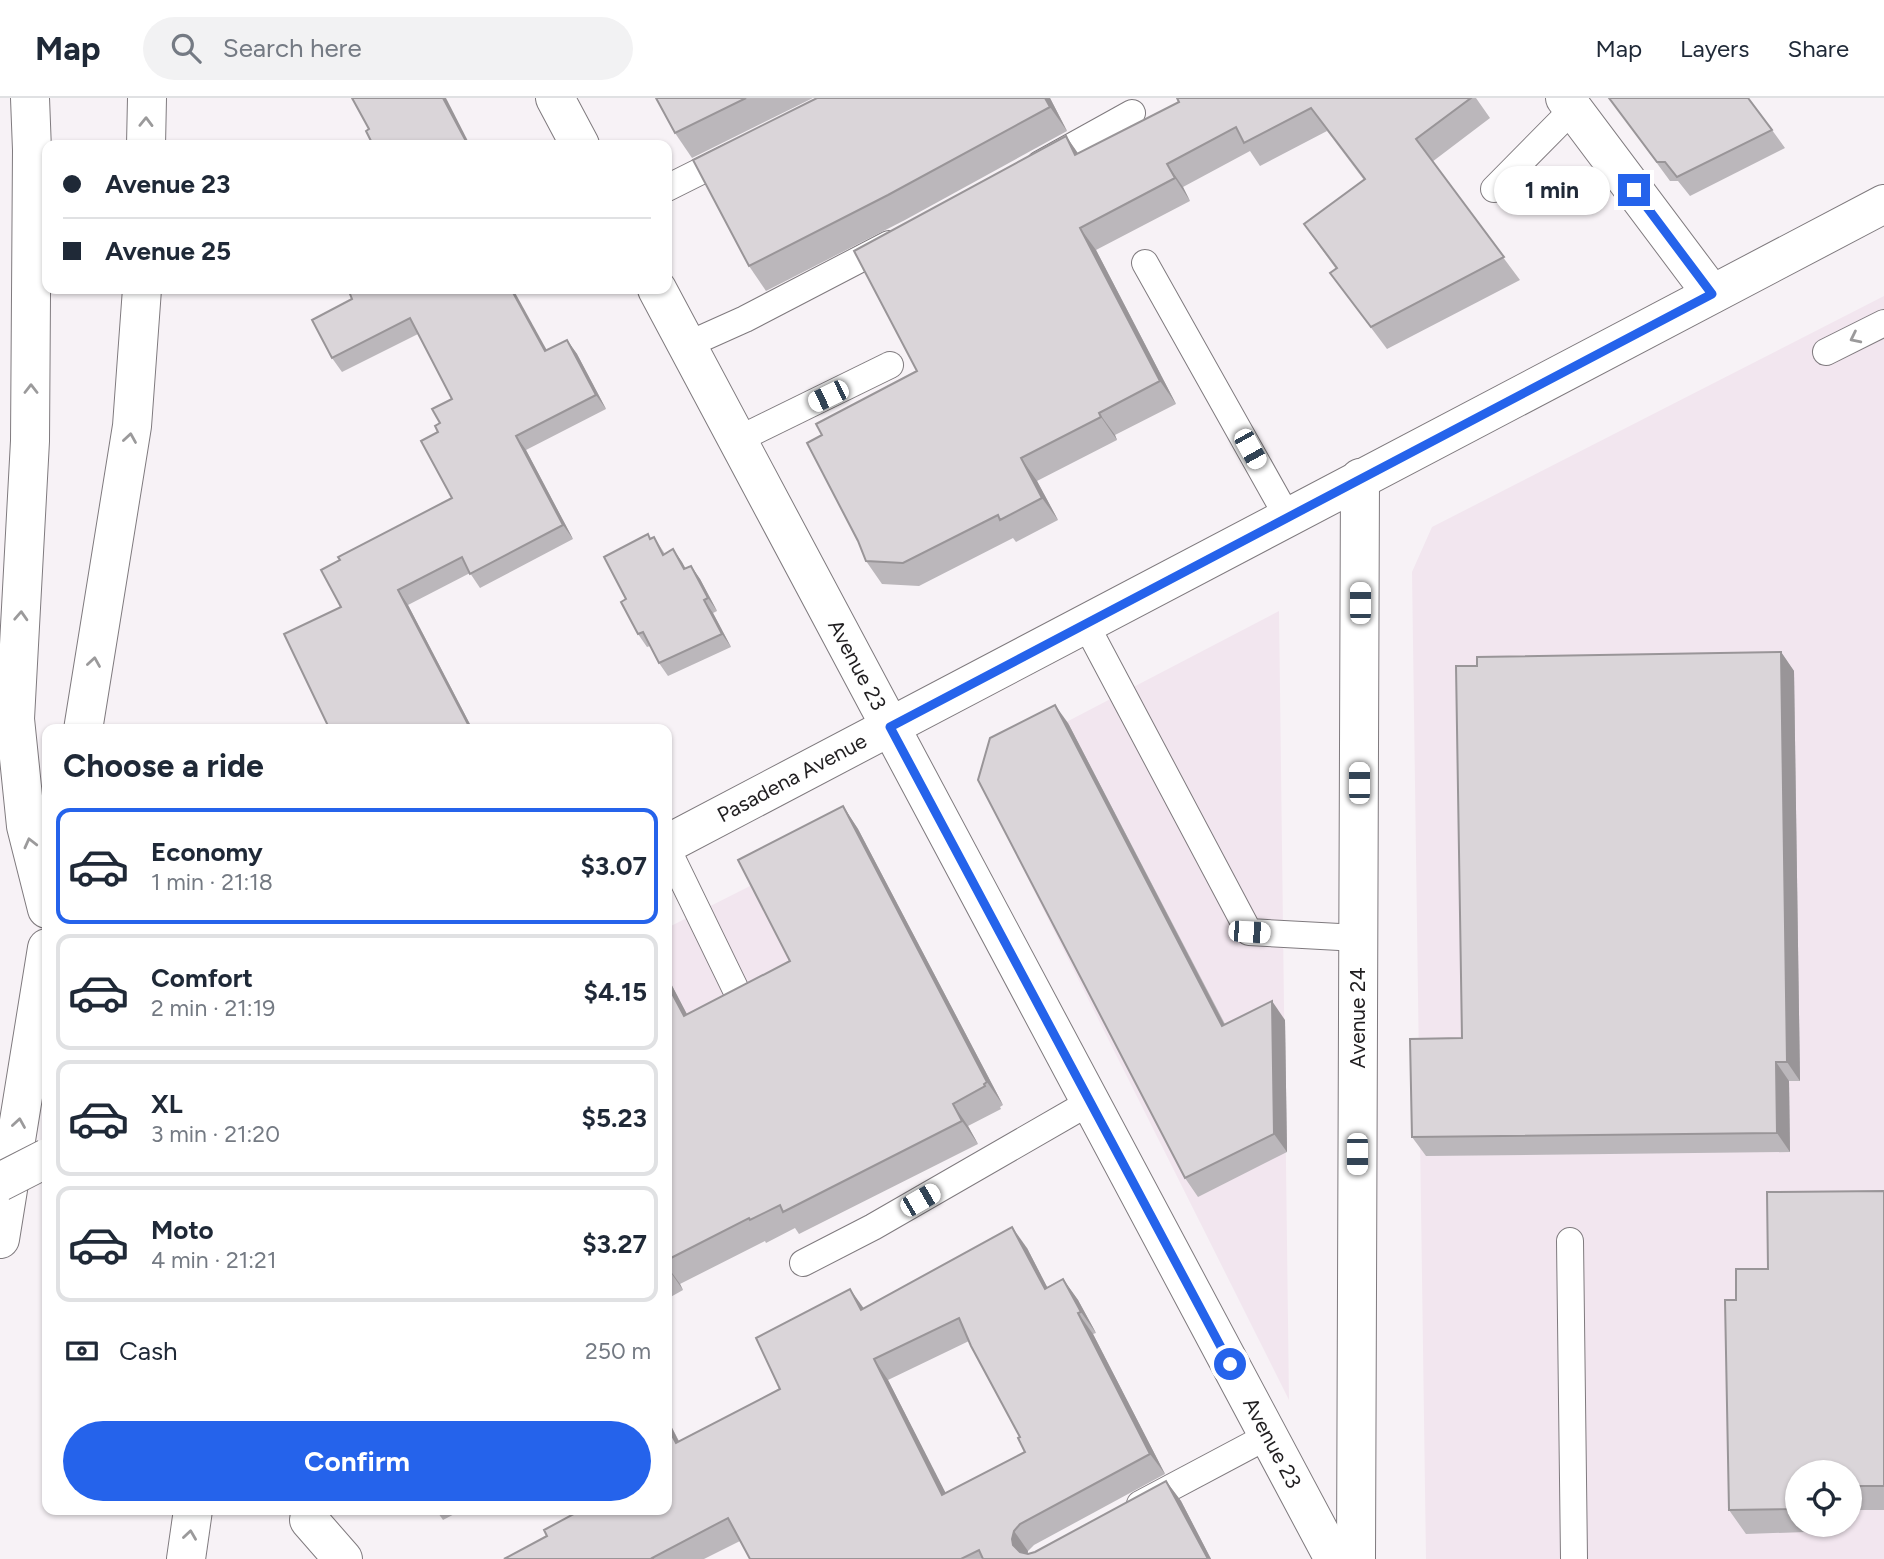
<!DOCTYPE html>
<meta charset="utf-8">
<style>
body{margin:0;font-family:Figtree,sans-serif;background:#f2f2f3;color:#1f2937;height:100vh;display:flex;flex-direction:column;font-size:26px;white-space:nowrap}
*{box-sizing:border-box;margin:0}
p{font-size:23px;color:#747a83}
.icon{flex:none;width:38px;height:38px;fill:none;stroke:currentColor;stroke-width:2;stroke-linecap:round;stroke-linejoin:round}
.map{position:relative;flex:1;overflow:hidden}
.panel{position:absolute;left:42px;top:626px;width:630px;height:791px;display:flex;flex-direction:column;background:#fff;border-radius:14px;box-shadow:0 2px 5px #0004}
.panel>*{flex:none}
.banner{position:absolute;left:42px;top:42px;width:630px;height:154px;border-radius:14px;box-shadow:0 2px 5px #0004;display:grid;align-content:center;height:154px;padding:0 21px;background:#fff}
.tools{position:absolute;left:1785px;top:1362px;display:grid;gap:14px}
.tools a{display:grid;place-items:center;width:77px;height:77px;border-radius:50%;background:#fff;box-shadow:0 2px 5px #0004;font-size:35px}
.end{position:absolute;width:32px;height:32px;margin:-16px;border:9px solid #2563eb;background:#fff;box-shadow:0 0 0 4px #fff}
.from{border-radius:50%}
.bubble{position:absolute;height:49px;border-radius:24px;background:#fff;box-shadow:0 2px 5px #0004;font-size:23px;font-weight:700;line-height:49px;text-align:center}
.car{position:absolute;width:21px;height:42px;margin:-21px -10px;border-radius:9px;box-shadow:0 0 5px 2px #0007;background:linear-gradient(#fff 24%,#345 0 40%,#fff 0 76%,#345 0 86%,#fff 0)}
.banner b{display:flex;align-items:center;gap:24px;height:66px;font-size:26px}
.banner b+b{border-top:2px solid #e0e1e3}
.banner i{width:18px;height:18px;background:#1f2937}
ul{padding:0;list-style:none}
li{display:flex;align-items:center;gap:21px;height:116px;margin:0 14px 10px;padding:0 7px;border:4px solid #e0e1e3;border-radius:14px}
li div{flex:1}
li b{display:block;font-size:26px}
li em{font-style:normal;font-weight:700}
li.current{border-color:#2563eb}
li>.icon{width:63px;height:63px;stroke-width:1.5}
h2{padding:0 21px;font-size:32px;line-height:84px}
.pay{display:flex;align-items:center;gap:18px;height:77px;padding:0 21px;font-size:26px}
.pay p{margin-inline-start:auto}
.cta{display:flex;gap:14px;margin-top:auto;padding:14px 21px}
.cta a{flex:1;height:80px;border-radius:42px;background:#2563eb;color:#fff;font-size:28px;font-weight:700;line-height:80px;text-align:center}
header{display:flex;align-items:center;gap:42px;box-sizing:border-box;height:98px;padding:0 35px;background:#fff;border-bottom:2px solid #e0e1e3}
header strong{font-size:33px}
nav{display:flex;gap:38px;margin-inline-start:auto;font-size:24px}
.search{width:490px;height:63px;background:#f2f2f3;display:flex;align-items:center;gap:18px;box-sizing:border-box;padding:0 24px;border-radius:38px;color:#747a83;font-size:26px}
.map>svg:first-child{display:block}
.built{fill:#f2e6ef;fill-rule:evenodd}
.lines{fill:none;stroke-linecap:round;stroke-linejoin:round}
.service-casing{stroke:#7f7a7e;stroke-width:28}
.minor-casing{stroke:#7f7a7e;stroke-width:40}
.secondary-casing{stroke:#7f7a7e;stroke-width:40}
.primary-casing{stroke:#7f7a7e;stroke-width:40}
.motorway-casing{stroke:#7f7a7e;stroke-width:40}
.service{stroke:#fff;stroke-width:26}
.minor{stroke:#fff;stroke-width:38}
.secondary{stroke:#fff;stroke-width:38}
.primary{stroke:#fff;stroke-width:38}
.motorway{stroke:#fff;stroke-width:38}
.secondary-bridge-casing{stroke:#7f7a7e;stroke-width:40;stroke-linecap:butt}
.secondary-bridge{stroke:#fff;stroke-width:38}
.wall{fill:#bbb7bb;fill-rule:evenodd}
.shaded-wall{fill:#999598}
.building{fill:#dad5d9;stroke:#999598;stroke-width:2;fill-rule:evenodd}
.oneway{stroke:#9b9a9b}
.route{stroke:#2563eb;stroke-width:9}
.labels{text-anchor:middle;stroke-width:6;stroke-linejoin:round;paint-order:stroke}
.street-label{font-size:21px;fill:#201e20;stroke:#fff}
</style>
<header>
<strong>Map</strong>
<div class="search"><svg class="icon" aria-label="search" viewBox="0 0 24 24"><circle cx="10" cy="10" r="6"/><path d="M15 15l6 6"/></svg>Search here</div>
<nav><a>Map</a><a>Layers</a><a>Share</a></nav>
</header>
<div class="map">
<svg width="1884" height="1461" viewBox="0 0 1884 1461">
<rect width="100%" height="100%" fill="#f7f2f6"/>
<!-- built -->
<g class="built">
<path d="M1884,198v1263h-458l-14,-987 20,-45zM1797,1374h53v52h-53z"/>
<polygon points="1279,513 1289,1302 988,701 1001,658"/>
<polygon points="750,788 908,1080 799,1136 667,879 667,830"/>
</g>
<g class="lines">
<!-- service casing -->
<g class="service-casing">
<g id="service">
<polyline points="1040,66 1132,15"/>
<polyline points="667,90 731,58"/>
<polyline points="1494,91 1573,11"/>
<polyline points="1145,165 1287,418"/>
<polyline points="687,247 745,221 889,146"/>
<polyline points="1826,254 1884,225"/>
<polyline points="737,342 890,267"/>
<polyline points="1085,525 1249,834 1358,840"/>
<polyline points="667,750 735,890"/>
<polyline points="1570,1143 1574,1461"/>
<polyline points="803,1165 873,1129 1090,1004"/>
<polyline points="1140,1406 1268,1338"/>
</g>
</g>
<!-- minor casing -->
<g class="minor-casing">
<g id="minor">
<polyline points="555,0 580,47"/>
<polyline points="1565,0 1712,196"/>
<polyline points="657,191 1334,1461"/>
<polyline points="309,1422 343,1461"/>
<polyline points="1356,1461 1360,380"/>
</g>
</g>
<!-- secondary casing -->
<g class="secondary-casing">
<polyline id="secondary" points="667,746 1884,106"/>
</g>
<!-- primary casing -->
<g class="primary-casing">
<polyline id="primary" points="186,1461 193,1412"/>
</g>
<!-- motorway casing -->
<g class="motorway-casing">
<g id="motorway">
<polyline points="30,0 32,52 30,343 15,621 26,728 47,811"/>
<polyline points="146,47 147,0"/>
<polyline points="83,632 132,328 142,191"/>
<polyline points="0,1141 47,850"/>
</g>
</g>
<!-- service -->
<use href="#service" class="service"/>
<!-- minor -->
<use href="#minor" class="minor"/>
<!-- secondary -->
<use href="#secondary" class="secondary"/>
<!-- primary -->
<use href="#primary" class="primary"/>
<!-- motorway -->
<use href="#motorway" class="motorway"/>
<!-- secondary-bridge casing -->
<g class="secondary-bridge-casing">
<polyline id="secondary-bridge" points="0,1084 47,1060"/>
</g>
<!-- secondary-bridge -->
<use href="#secondary-bridge" class="secondary-bridge"/>
</g>
<!-- wall -->
<g class="wall">
<polygon points="656,0 813,0 692,60 675,35"/>
<polygon points="817,0 1050,0 1067,33 905,122 766,193 749,168"/>
<polygon points="1177,0 1476,0 1490,20 1432,64 1520,182 1387,251 1330,175 1336,171 1304,126 1364,82 1327,33 1260,68 1250,53 1183,89 1190,103 1096,152 1176,306 1115,337 1117,342 1037,383 1058,422 1016,444 1013,440 919,488 882,486 866,463 822,337 917,273 1066,38 1078,56 1179,4"/>
<polygon points="1609,0 1772,32 1785,50 1690,98 1678,83 1670,83"/>
<polygon points="352,201 547,252 567,242 577,256 606,311 526,352 573,441 480,490 470,475 408,507 473,632 330,632 341,509 452,400 438,334 440,325 452,301 418,236 342,274 332,260"/>
<polygon points="654,439 665,456 673,451 685,470 691,468 700,481 717,513 713,515 731,549 668,578 659,565 650,548 647,549 638,536 626,501 651,440"/>
<polygon points="1781,554 1794,573 1800,983 1789,983 1790,1054 1426,1058 1412,1039 1462,940 1477,568"/>
<polygon points="1068,625 1225,926 1285,922 1287,1054 1198,1099 1185,1080"/>
<polygon points="843,708 858,731 1003,1007 1000,1009 1001,1011 968,1028 978,1046 799,1136 795,1130 766,1145 765,1143 680,1186 683,1192 667,1201 667,878 687,917 790,863"/>
<polygon points="1884,1093 1884,1412 1850,1412 1850,1374 1797,1374 1797,1426 1806,1426 1806,1434 1746,1436 1729,1412 1736,1202 1768,1171"/>
<path d="M1027,1150l20,39 16,-8 15,21 18,33 -3,1 72,140 -131,71 -6,6v3l7,-2 131,-71 15,20 30,58h-461l-10,-18 -36,18h-200l43,-23 120,-26v-92l12,23 101,-52 84,-81zM969,1243l51,96 5,15 -80,41 -57,-113z"/>
<polygon points="436,1412 462,1412 443,1422"/>
</g>
<!-- shaded-wall -->
<g class="shaded-wall">
<polygon points="443,0 446,0 470,47 468,47"/>
<polygon points="1045,0 1050,0 1067,33 1050,9"/>
<polygon points="1066,38 1082,61 1075,57"/>
<polygon points="1167,66 1183,89 1190,103 1175,80"/>
<polygon points="1080,130 1096,152 1176,306 1160,283"/>
<polygon points="511,191 513,191 555,267 545,253"/>
<polygon points="567,242 577,256 606,311 596,297"/>
<polygon points="1099,315 1115,337 1117,342 1101,319"/>
<polygon points="516,338 526,352 573,441 563,427"/>
<polygon points="1021,360 1037,383 1058,422 1042,400"/>
<polygon points="673,451 682,464 693,484 684,471"/>
<polygon points="691,468 700,481 717,513 708,500"/>
<polygon points="398,492 408,507 473,632 471,632"/>
<polygon points="704,502 713,515 731,549 722,536"/>
<polygon points="1781,554 1794,573 1800,983 1787,964"/>
<polygon points="1055,607 1068,625 1235,947 1222,928"/>
<polygon points="843,708 858,731 1003,1007 987,984"/>
<polygon points="667,878 700,941 684,918 667,886"/>
<polygon points="1272,903 1285,922 1287,1054 1274,1036"/>
<polygon points="1776,964 1789,983 1790,1054 1777,1035"/>
<polygon points="953,1006 968,1028 978,1046 962,1023"/>
<polygon points="1012,1129 1027,1150 1059,1212 1045,1191"/>
<polygon points="667,1168 680,1186 683,1192 667,1169"/>
<polygon points="1063,1181 1078,1202 1096,1235 1081,1214"/>
<polygon points="850,1191 865,1212 861,1212"/>
<polygon points="1078,1215 1093,1236 1165,1376 1150,1356"/>
<polygon points="874,1261 888,1282 957,1417 942,1397"/>
<polygon points="667,1320 690,1366 676,1345 667,1328"/>
<polygon points="1166,1383 1181,1403 1211,1461 1208,1461"/>
<polygon points="1789,1389 1797,1400 1797,1422 1789,1411"/>
<polygon points="1800,1426 1806,1426 1806,1434"/>
<polygon points="1014,1433 1028,1453 1026,1461 1013,1447 1012,1441"/>
</g>
<!-- building -->
<g class="building">
<polygon points="352,0 443,0 468,47 373,47 366,33 369,31"/>
<polygon points="656,0 746,0 675,35"/>
<polygon points="817,0 1045,0 1050,9 888,97 749,168 693,62"/>
<polygon points="1177,0 1471,0 1416,41 1504,159 1371,229 1330,175 1337,170 1304,126 1365,81 1311,10 1244,45 1236,29 1167,66 1175,80 1080,130 1160,283 1099,315 1101,319 1021,360 1042,400 1000,422 998,417 903,465 866,463 858,443 807,345 822,337 816,326 917,273 854,153 1066,38 1075,57 1179,4"/>
<polygon points="1609,0 1748,0 1772,32 1677,79 1665,64 1657,64"/>
<polygon points="348,191 511,191 545,253 567,242 596,297 516,338 563,427 470,476 462,459 398,492 471,632 330,632 284,536 341,509 321,472 340,462 338,459 452,400 421,343 438,334 435,328 440,325 432,311 452,301 410,220 332,260 312,222 352,201"/>
<polygon points="648,436 650,441 654,439 663,457 673,451 684,471 691,468 708,500 704,502 722,536 659,565 643,534 638,536 621,504 626,501 604,459"/>
<polygon points="1781,554 1787,964 1776,964 1777,1035 1412,1039 1410,941 1462,940 1456,568 1477,568 1477,559"/>
<polygon points="1055,607 1222,928 1272,903 1274,1036 1185,1080 978,682 990,640"/>
<polygon points="843,708 987,984 984,986 985,988 953,1006 962,1023 783,1114 780,1107 750,1122 749,1120 667,1162 667,886 684,918 790,863 738,762"/>
<polygon points="1884,1093 1884,1388 1850,1388 1850,1374 1797,1374 1797,1389 1789,1389 1789,1411 1729,1412 1725,1202 1736,1202 1736,1171 1768,1171 1767,1094"/>
<path d="M1012,1129l33,62 18,-10 18,33 -3,1 72,141 -130,70 -6,7 -2,8 1,6 7,7 8,2 7,-2 131,-71 42,78h-225l-4,-9 -18,9h-211l-22,-41 -76,40 1,1h-149l43,-23 -3,-6 37,-20h86v-84l9,17 104,-54 -24,-51 94,-49 11,21zM959,1220l12,28 49,91 -2,1 7,14 -83,43 -68,-136z"/>
</g>
<!-- one-way arrows -->
<defs><path id="oneway-chevron" d="M-2-3.5L2.5 0L-2 3.5" fill="none" stroke-width="1.6" stroke-linecap="round" stroke-linejoin="round" transform="scale(1.75)"/></defs>
<g class="oneway">
<use href="#oneway-chevron" transform="translate(146 24) rotate(-89)"/>
<use href="#oneway-chevron" transform="translate(1855 240) rotate(154)"/>
<use href="#oneway-chevron" transform="translate(31 291) rotate(-90)"/>
<use href="#oneway-chevron" transform="translate(130 340) rotate(-81)"/>
<use href="#oneway-chevron" transform="translate(21 518) rotate(-87)"/>
<use href="#oneway-chevron" transform="translate(94 564) rotate(-81)"/>
<use href="#oneway-chevron" transform="translate(30 745) rotate(-104)"/>
<use href="#oneway-chevron" transform="translate(19 1025) rotate(-81)"/>
<use href="#oneway-chevron" transform="translate(190 1437) rotate(-82)"/>
</g>
<g class="lines">
<!-- route -->
<polyline class="route" points="1230,1266 890,629 1712,196 1634,92"/>
</g>
<g class="labels">
<!-- street labels -->
<g class="street-label">
<text transform="translate(857 567) rotate(62)" y="7">Avenue 23</text>
<text transform="translate(792 680) rotate(-28)" y="7">Pasadena Avenue</text>
<text transform="translate(1358 920) rotate(-90)" y="7">Avenue 24</text>
<text transform="translate(1272 1345) rotate(62)" y="7">Avenue 23</text>
</g>
</g>
</svg>
<div class="tools">
<a><svg class="icon" aria-label="locate" viewBox="0 0 24 24"><circle cx="12" cy="12" r="6"/><path d="M12 2v4M12 18v4M2 12h4M18 12h4"/></svg></a>
</div>
<i class="end from" style="left:1230px;top:1266px"></i>
<i class="end" style="left:1634px;top:92px"></i>
<div class="bubble" style="left:1494px;top:68px;width:116px">1 min</div>
<i class="car" style="left:828px;top:298px;rotate:244deg"></i>
<i class="car" style="left:1250px;top:351px;rotate:151deg"></i>
<i class="car" style="left:1360px;top:505px;rotate:0deg"></i>
<i class="car" style="left:1359px;top:685px;rotate:0deg"></i>
<i class="car" style="left:1249px;top:834px;rotate:94deg"></i>
<i class="car" style="left:1357px;top:1056px;rotate:180deg"></i>
<i class="car" style="left:920px;top:1102px;rotate:60deg"></i>
<div class="banner">
<b><i class="from"></i>Avenue 23</b>
<b><i></i>Avenue 25</b>
</div>
<section class="panel">
<h2>Choose a ride</h2>
<ul>
<li class="current"><svg class="icon" aria-label="car" viewBox="0 0 24 24"><path d="M5 17H2v-5l4-1 3-4h7l3 4 3 1v5h-3M9 17h6M6 11h13"/><circle cx="7" cy="17" r="2"/><circle cx="17" cy="17" r="2"/></svg><div><b>Economy</b><p>1 min · 21:18</p></div><em>$3.07</em></li>
<li><svg class="icon" aria-label="car" viewBox="0 0 24 24"><path d="M5 17H2v-5l4-1 3-4h7l3 4 3 1v5h-3M9 17h6M6 11h13"/><circle cx="7" cy="17" r="2"/><circle cx="17" cy="17" r="2"/></svg><div><b>Comfort</b><p>2 min · 21:19</p></div><em>$4.15</em></li>
<li><svg class="icon" aria-label="car" viewBox="0 0 24 24"><path d="M5 17H2v-5l4-1 3-4h7l3 4 3 1v5h-3M9 17h6M6 11h13"/><circle cx="7" cy="17" r="2"/><circle cx="17" cy="17" r="2"/></svg><div><b>XL</b><p>3 min · 21:20</p></div><em>$5.23</em></li>
<li><svg class="icon" aria-label="car" viewBox="0 0 24 24"><path d="M5 17H2v-5l4-1 3-4h7l3 4 3 1v5h-3M9 17h6M6 11h13"/><circle cx="7" cy="17" r="2"/><circle cx="17" cy="17" r="2"/></svg><div><b>Moto</b><p>4 min · 21:21</p></div><em>$3.27</em></li>
</ul>
<div class="pay"><svg class="icon" aria-label="cash" viewBox="0 0 24 24"><path d="M3 7h18v10H3z"/><circle cx="12" cy="12" r="2"/></svg>Cash<p>250 m</p></div>
<div class="cta"><a>Confirm</a></div>
</section>
</div>
